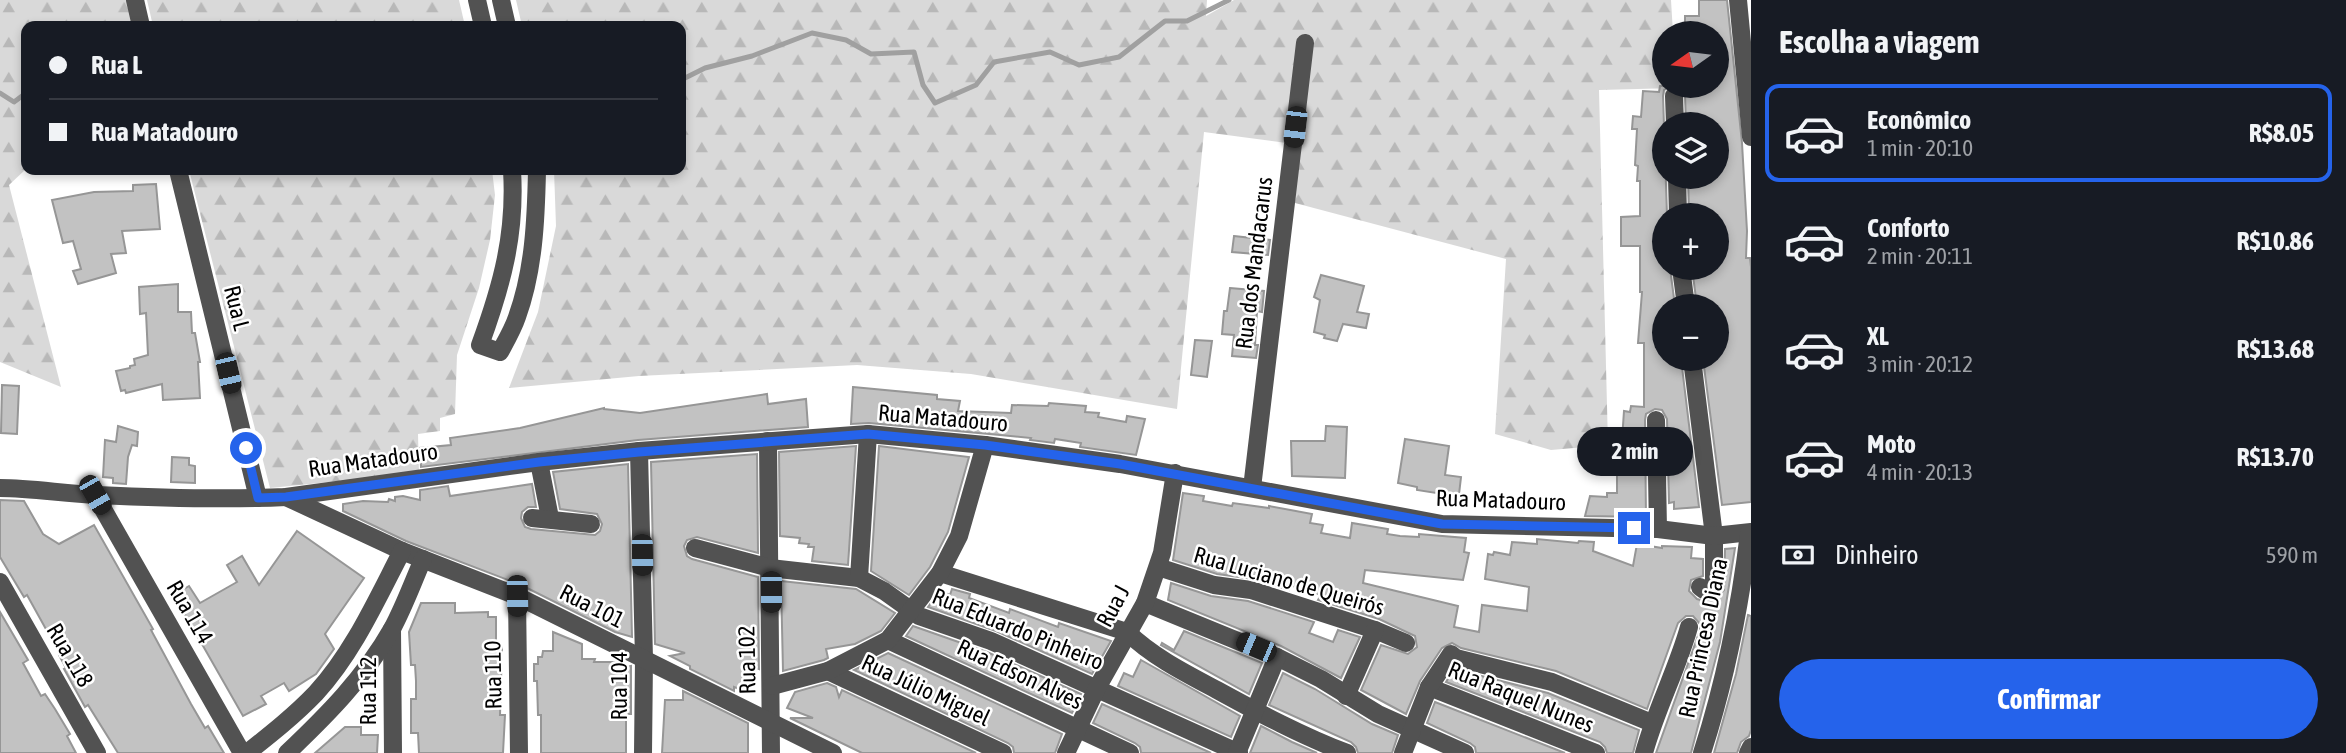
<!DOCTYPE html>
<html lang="pt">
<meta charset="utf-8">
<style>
body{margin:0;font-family:"Asap Condensed",sans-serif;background:#242831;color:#f1f3f6;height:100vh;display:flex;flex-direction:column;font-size:26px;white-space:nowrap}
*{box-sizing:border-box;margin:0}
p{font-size:23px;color:#9ea1a6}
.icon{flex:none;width:38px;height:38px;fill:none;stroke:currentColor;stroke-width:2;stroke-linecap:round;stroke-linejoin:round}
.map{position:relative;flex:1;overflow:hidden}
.details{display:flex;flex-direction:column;background:#171b24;width:595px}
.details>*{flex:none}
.guide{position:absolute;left:21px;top:21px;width:665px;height:154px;border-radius:14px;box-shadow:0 4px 10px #0003;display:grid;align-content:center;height:154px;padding:0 28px;background:#171b24}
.needle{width:46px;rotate:256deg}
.buttons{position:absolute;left:1652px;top:21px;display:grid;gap:14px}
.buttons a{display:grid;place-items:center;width:77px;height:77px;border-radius:50%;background:#171b24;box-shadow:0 4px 10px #0003;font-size:35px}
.end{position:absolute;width:32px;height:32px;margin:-16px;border:9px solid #2563eb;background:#fff;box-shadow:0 0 0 4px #fff}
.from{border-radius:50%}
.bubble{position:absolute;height:49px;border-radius:24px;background:#171b24;box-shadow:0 4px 10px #0003;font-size:23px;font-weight:700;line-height:49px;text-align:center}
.car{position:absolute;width:21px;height:42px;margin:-21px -10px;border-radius:9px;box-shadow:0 0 5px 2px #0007;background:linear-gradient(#222 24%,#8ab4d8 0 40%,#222 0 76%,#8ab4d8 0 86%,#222 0)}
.guide b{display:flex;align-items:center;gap:24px;height:66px;font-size:26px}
.guide b+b{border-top:2px solid #363941}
.guide i{width:18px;height:18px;background:#f1f3f6}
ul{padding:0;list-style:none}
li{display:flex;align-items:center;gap:21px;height:98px;margin:0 14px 10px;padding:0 14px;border:4px solid transparent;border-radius:14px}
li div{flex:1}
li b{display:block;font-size:26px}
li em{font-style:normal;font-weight:700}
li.active{border-color:#2563eb}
li>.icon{width:63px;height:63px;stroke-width:1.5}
h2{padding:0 28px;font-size:32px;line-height:84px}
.pay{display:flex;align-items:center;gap:18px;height:77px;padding:0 28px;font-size:26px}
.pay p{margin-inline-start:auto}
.cta{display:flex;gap:14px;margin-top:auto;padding:14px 28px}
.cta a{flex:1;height:80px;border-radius:42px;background:#2563eb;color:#fff;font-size:28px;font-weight:700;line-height:80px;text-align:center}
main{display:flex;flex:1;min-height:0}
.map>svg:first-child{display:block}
.forest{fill:url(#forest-firs)}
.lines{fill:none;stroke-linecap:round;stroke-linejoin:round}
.stream{stroke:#a0a0a0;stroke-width:5}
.building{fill:#c2c2c2;stroke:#969696;stroke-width:2}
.minor{stroke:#525252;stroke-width:18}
.route{stroke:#2563eb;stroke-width:9}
.labels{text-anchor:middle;stroke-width:5;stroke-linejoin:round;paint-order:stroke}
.street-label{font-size:23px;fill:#000;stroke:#fff}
</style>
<main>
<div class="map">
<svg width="1751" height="753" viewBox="0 0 1751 753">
<defs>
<pattern id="forest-firs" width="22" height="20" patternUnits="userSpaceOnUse" patternTransform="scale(1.75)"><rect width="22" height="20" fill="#d9d9d9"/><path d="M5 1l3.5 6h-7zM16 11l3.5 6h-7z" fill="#b8b8b8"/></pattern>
</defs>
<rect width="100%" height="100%" fill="#fff"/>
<!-- forest -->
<g class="forest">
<polygon points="0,0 132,0 138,26 26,26 26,169 9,185 61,387 0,362"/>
<polygon points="147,0 459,0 465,26 153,26"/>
<polygon points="516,0 1207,0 1206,16 1234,0 1671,0 1673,33 1664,33 1664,86 1676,86 1676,88 1599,90 1608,445 1551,450 1495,434 1506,259 1295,203 1294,144 1204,132 1177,409 971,374 857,365 639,376 509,388 538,312 556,226 554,170 681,170 681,26 608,26 607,23 591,26 522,26"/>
<polygon points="189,170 492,170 495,195 490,240 479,288 457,355 455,414 440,418 440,431 418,434 419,473 270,488"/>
</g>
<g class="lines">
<!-- stream -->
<g class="stream">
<polyline points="251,26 253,26"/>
<polyline points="681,80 705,68 752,56 812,33 846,40 871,54 914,52 923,85 935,103 976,85 994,62 1050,52 1079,65 1119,57 1165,21 1187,21 1229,0"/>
<polyline points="0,93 14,102 26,93"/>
</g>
</g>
<!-- building -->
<g class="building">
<polygon points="1699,0 1727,0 1742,143 1747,231 1746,258 1750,258 1751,267 1751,502 1722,505 1703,359 1717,359 1717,306 1697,306 1692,268 1717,268 1717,215 1689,215 1688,177 1717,177 1717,124 1686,124 1685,95 1679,86 1717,86 1717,33 1685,33 1685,16 1699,16"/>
<polygon points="1660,86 1670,86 1664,90 1663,96 1667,215 1664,215 1664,268 1670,268 1675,306 1664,306 1664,359 1681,359 1699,507 1674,509 1674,502 1669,503 1667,419 1662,410 1655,409 1646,414 1645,420 1646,517 1585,516 1590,496 1607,497 1607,493 1617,493 1617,454 1619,440 1622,440 1624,411 1630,412 1631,406 1644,407 1644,343 1638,343 1642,292 1640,292 1640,246 1621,246 1621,217 1640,216 1640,181 1637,181 1638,166 1635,165 1637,129 1632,129 1633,116 1641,117 1643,91 1659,92"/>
<polygon points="156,184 160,229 122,231 126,253 111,254 116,273 78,284 73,271 81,269 73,241 63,243 52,200 94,192 133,191 133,185"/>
<polygon points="1234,236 1270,240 1268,255 1232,252"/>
<polygon points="1321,275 1364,286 1357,312 1369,314 1366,328 1343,324 1337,341 1324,338 1325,335 1314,332 1320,300 1314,297"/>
<polygon points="178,284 178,312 191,312 192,333 195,333 200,362 198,362 200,398 163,400 162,384 126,393 125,390 121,391 116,371 130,368 130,366 135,365 134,359 148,355 146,313 140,314 139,287"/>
<polygon points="1230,288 1264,291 1262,312 1257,311 1255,345 1258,345 1256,358 1232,356 1234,335 1222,334 1224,311 1227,311"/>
<polygon points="1195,340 1212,341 1207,377 1191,375"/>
<polygon points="2,385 19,386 17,434 1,433"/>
<polygon points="853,387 937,395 937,399 960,401 958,411 1011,413 1012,405 1048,406 1049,403 1086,406 1085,412 1099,413 1098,417 1126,422 1127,416 1145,419 1136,455 1080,447 1081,443 1055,439 1054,443 1030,440 1031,438 1000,435 869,423 851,424"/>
<polygon points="767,394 768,404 806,399 808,427 638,440 421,467 420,448 451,445 450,438 520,428 604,408 604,409 640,413"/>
<polygon points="118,426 138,432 137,446 132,445 128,457 126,484 113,483 113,478 103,477 105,440 116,442"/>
<polygon points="1326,426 1347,427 1345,478 1292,476 1291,441 1325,441"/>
<polygon points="1405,439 1449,446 1445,475 1461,477 1458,503 1442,500 1443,494 1417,490 1417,487 1398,483"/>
<polygon points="856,446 848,565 812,561 814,547 808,547 809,544 799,543 800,538 780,536 779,452"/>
<polygon points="879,446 969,457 948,532 930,567 909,595 871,571"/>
<polygon points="757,454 758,553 697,537 687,540 684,546 687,556 692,559 758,577 759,669 756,668 750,693 734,687 734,691 690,669 690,666 670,656 685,653 655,644 651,462"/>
<polygon points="172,457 189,458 189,465 195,466 195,483 171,482"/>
<polygon points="628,464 632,637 615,632 521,585 406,541 343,511 343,504 363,501 388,502 389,499 395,501 395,497 403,496 420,500 420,490 448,486 450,496 532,484 536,507 528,507 522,512 521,518 525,527 531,529 595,535 600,531 602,524 597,514 560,509 553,472"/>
<polygon points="1183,493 1204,496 1203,501 1232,506 1233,503 1269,508 1269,506 1312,514 1310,523 1323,525 1321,533 1350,538 1352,523 1388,529 1387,534 1400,536 1419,537 1419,534 1466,538 1464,552 1469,553 1463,580 1365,570 1363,583 1458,606 1454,627 1479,632 1482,605 1527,611 1529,587 1485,579 1488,554 1493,555 1494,552 1510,555 1512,542 1537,544 1537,539 1578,543 1579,541 1594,542 1593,551 1633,566 1637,544 1662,548 1662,546 1692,547 1691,558 1703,559 1703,576 1691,580 1689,591 1697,599 1704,601 1719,595 1724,590 1725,549 1735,548 1720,642 1691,753 1656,753 1700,630 1700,624 1693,616 1686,616 1678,623 1647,709 1556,671 1461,648 1452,643 1442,648 1420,681 1406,714 1361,690 1381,645 1408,654 1417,647 1415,636 1379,619 1318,600 1321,595 1290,585 1289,590 1254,579 1217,574 1173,560"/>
<polygon points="0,500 24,501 43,534 59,544 94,525 153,629 151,630 191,704 205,728 208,726 224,753 118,753 88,705 85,707 64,669 66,668 59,655 65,651 51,628 47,631 27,595 24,597 0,557"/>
<polygon points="297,531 364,578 325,634 334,649 316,674 289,691 284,683 261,696 266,704 243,716 174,595 189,586 200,603 237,582 227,565 242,556 259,585"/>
<polygon points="781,581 856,589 895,613 881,631 855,644 826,649 828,658 824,660 783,671"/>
<polygon points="1171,583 1211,596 1248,601 1314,622 1309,633 1333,642 1338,630 1360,637 1341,678 1281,646 1168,600"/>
<polygon points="952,589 970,594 969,598 1009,613 1010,609 1058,627 1059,623 1111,641 1092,674 996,631 928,607 940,591 950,595"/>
<polygon points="421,603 455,603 455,613 488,612 488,617 496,617 496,647 502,647 500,715 505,715 503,753 419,753 418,733 411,733 411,699 416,699 416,681 415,665 411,665 409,632"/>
<polygon points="0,612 28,660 23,663 41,696 45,694 55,709 70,734 67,736 76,753 0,753"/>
<polygon points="1748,615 1751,616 1751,730 1749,736 1741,742 1737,753 1714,753 1736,674"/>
<polygon points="913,626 987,652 1081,694 1072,713 906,636"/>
<polygon points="1184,631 1262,663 1249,694 1161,645 1162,643 1174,650"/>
<polygon points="553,632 582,644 582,659 595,659 594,662 622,662 626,667 631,666 631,714 626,714 626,753 541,753 541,715 538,715 537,681 534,681 534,664 538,664 538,657 542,657 543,651 553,651"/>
<polygon points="888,653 1062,734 1055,753 1014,753 1013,747 1008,743 854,670"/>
<polygon points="1141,660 1240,716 1231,737 1118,686 1124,673 1133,677"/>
<polygon points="1454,669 1548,693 1639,730 1633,753 1607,753 1605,747 1600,742 1446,682"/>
<polygon points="1283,673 1315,689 1372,724 1398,735 1392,753 1358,753 1356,747 1351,742 1269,705"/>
<polygon points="827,683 836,687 839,697 842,690 976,753 862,753 790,718 813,718 787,708 795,692"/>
<polygon points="683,691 748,723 748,753 662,753 665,700 683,700"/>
<polygon points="1435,702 1565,753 1476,753 1475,747 1470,743 1427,723"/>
<polygon points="1102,704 1211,753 1141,753 1140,747 1135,743 1093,723"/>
<polygon points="1261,726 1292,742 1317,753 1250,753"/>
<polygon points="345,727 361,727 361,735 378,735 377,753 315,753"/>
</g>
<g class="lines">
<!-- minor -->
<g class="minor">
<polyline points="135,0 141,26"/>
<polyline points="477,0 483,26"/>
<polyline points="501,0 507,26"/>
<polyline points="1738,0 1751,137"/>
<polyline points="1674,96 1675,124"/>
<polyline points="178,170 258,498"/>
<path d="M512,170c4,64 -10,115 -32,175l20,7c6,-11 13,-23 17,-35 17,-47 19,-98 20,-147"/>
<polyline points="1677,177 1678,215"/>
<polyline points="1681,268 1686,306"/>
<polyline points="1692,359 1714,536 1714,585 1704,590 1700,587"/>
<polyline points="1656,420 1658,529"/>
<polyline points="768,441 771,753"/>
<polyline points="639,451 644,659 643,753"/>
<polyline points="539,462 550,518"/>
<path d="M0,488c33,0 65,6 97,7 63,3 127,5 189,2l253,-35 100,-11 229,-17 117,11 135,19 322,60 216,5 56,7 37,-4"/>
<polyline points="1252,488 1305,43"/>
<polyline points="95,495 242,753"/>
<polyline points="286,497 402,551 517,596 833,753"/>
<polyline points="532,518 591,524"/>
<polyline points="695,548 770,568 859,578 884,591 919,616 991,641 1239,753"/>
<polyline points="1158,567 1214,585 1251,590 1375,630 1406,643"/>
<path d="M940,573l187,59c26,25 58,41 90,58 42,23 85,46 130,63"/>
<polyline points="859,578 868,434"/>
<polyline points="0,582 97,753"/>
<polyline points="517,596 519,753"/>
<polyline points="1145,603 1277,657 1321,679 1378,714 1465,753"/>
<polyline points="392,629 393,753"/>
<polyline points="888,640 1130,753"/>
<polyline points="828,671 1003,753"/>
<polyline points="772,686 828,671 888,640 940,573 959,536 985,445"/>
<polyline points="1429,687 1596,753"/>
<polyline points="1346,696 1375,630"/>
<path d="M247,753c24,-19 48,-38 69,-60 37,-40 61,-94 86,-142"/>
<path d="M287,753c39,-37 78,-76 105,-124 12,-22 21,-47 31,-70"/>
<polyline points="1066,753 1097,688 1145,603 1162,553 1175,473"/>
<polyline points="1237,753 1277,657"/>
<polyline points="1403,753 1429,687 1451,654 1456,658 1552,682 1652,723"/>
<path d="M1644,753c12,-44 33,-83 45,-126"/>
<path d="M1702,753c23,-71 38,-146 47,-220"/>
<polyline points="1748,753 1751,747"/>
</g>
</g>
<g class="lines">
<!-- route -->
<polyline class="route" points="246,448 258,498 286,497 539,462 639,452 868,434 985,445 1120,464 1442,524 1634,528"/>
</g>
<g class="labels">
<!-- street labels -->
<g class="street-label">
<text transform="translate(1254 263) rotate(-83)" y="8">Rua dos Mandacarus</text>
<text transform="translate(237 308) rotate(76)" y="8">Rua L</text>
<text transform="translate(943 418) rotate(5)" y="8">Rua Matadouro</text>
<text transform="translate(373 460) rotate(-8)" y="8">Rua Matadouro</text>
<text transform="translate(1501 500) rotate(2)" y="8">Rua Matadouro</text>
<text transform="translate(1289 581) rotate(16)" y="8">Rua Luciano de Queirós</text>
<text transform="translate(592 606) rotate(27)" y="8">Rua 101</text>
<text transform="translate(1113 606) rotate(-62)" y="8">Rua J</text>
<text transform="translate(190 612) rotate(60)" y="8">Rua 114</text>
<text transform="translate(1018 629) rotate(22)" y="8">Rua Eduardo Pinheiro</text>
<text transform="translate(1703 638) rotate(-78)" y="8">Rua Princesa Diana</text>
<text transform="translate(70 655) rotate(60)" y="8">Rua 118</text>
<text transform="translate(747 660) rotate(-91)" y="8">Rua 102</text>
<text transform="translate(1020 674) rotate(25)" y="8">Rua Edson Alves</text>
<text transform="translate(493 675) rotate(-91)" y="8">Rua 110</text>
<text transform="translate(619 686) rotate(-90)" y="8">Rua 104</text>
<text transform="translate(926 690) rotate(25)" y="8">Rua Júlio Miguel</text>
<text transform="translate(368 691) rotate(-90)" y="8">Rua 112</text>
<text transform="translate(1521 697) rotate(22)" y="8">Rua Raquel Nunes</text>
</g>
</g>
</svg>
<div class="buttons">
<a><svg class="needle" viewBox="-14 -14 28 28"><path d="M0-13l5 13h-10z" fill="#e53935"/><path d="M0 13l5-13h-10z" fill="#9ea1a6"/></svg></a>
<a><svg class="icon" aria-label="layers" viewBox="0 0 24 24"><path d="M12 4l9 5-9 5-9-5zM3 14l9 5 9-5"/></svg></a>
<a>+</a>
<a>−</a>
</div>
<i class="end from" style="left:246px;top:448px"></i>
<i class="end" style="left:1634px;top:528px"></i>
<div class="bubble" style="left:1577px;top:427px;width:116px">2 min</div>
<i class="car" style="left:1295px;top:127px;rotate:187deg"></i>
<i class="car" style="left:228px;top:373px;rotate:167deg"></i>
<i class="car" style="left:95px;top:495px;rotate:150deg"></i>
<i class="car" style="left:642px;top:555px;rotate:179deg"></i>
<i class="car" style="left:771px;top:592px;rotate:180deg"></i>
<i class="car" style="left:517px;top:596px;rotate:179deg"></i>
<i class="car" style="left:1256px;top:647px;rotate:293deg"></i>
<div class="guide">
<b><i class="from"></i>Rua L</b>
<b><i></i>Rua Matadouro</b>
</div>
</div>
<section class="details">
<h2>Escolha a viagem</h2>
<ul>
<li class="active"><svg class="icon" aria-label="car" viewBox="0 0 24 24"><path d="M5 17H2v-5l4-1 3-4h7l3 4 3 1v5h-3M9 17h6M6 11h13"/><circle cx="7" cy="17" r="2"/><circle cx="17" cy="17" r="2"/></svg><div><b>Econômico</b><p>1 min · 20:10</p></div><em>R$8.05</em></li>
<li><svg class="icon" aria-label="car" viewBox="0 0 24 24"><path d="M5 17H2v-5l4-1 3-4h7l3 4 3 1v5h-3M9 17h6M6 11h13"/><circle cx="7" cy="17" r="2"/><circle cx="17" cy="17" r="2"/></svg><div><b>Conforto</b><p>2 min · 20:11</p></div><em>R$10.86</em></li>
<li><svg class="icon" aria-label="car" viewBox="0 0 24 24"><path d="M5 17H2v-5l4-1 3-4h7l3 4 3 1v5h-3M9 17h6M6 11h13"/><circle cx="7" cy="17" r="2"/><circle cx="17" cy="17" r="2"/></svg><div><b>XL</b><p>3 min · 20:12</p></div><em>R$13.68</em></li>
<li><svg class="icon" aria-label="car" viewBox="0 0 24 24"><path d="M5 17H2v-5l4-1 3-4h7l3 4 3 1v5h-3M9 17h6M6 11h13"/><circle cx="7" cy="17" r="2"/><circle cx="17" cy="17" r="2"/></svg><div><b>Moto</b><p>4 min · 20:13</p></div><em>R$13.70</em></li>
</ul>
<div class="pay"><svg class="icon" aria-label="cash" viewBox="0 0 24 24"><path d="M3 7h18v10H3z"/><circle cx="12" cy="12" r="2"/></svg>Dinheiro<p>590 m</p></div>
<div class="cta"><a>Confirmar</a></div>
</section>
</main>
